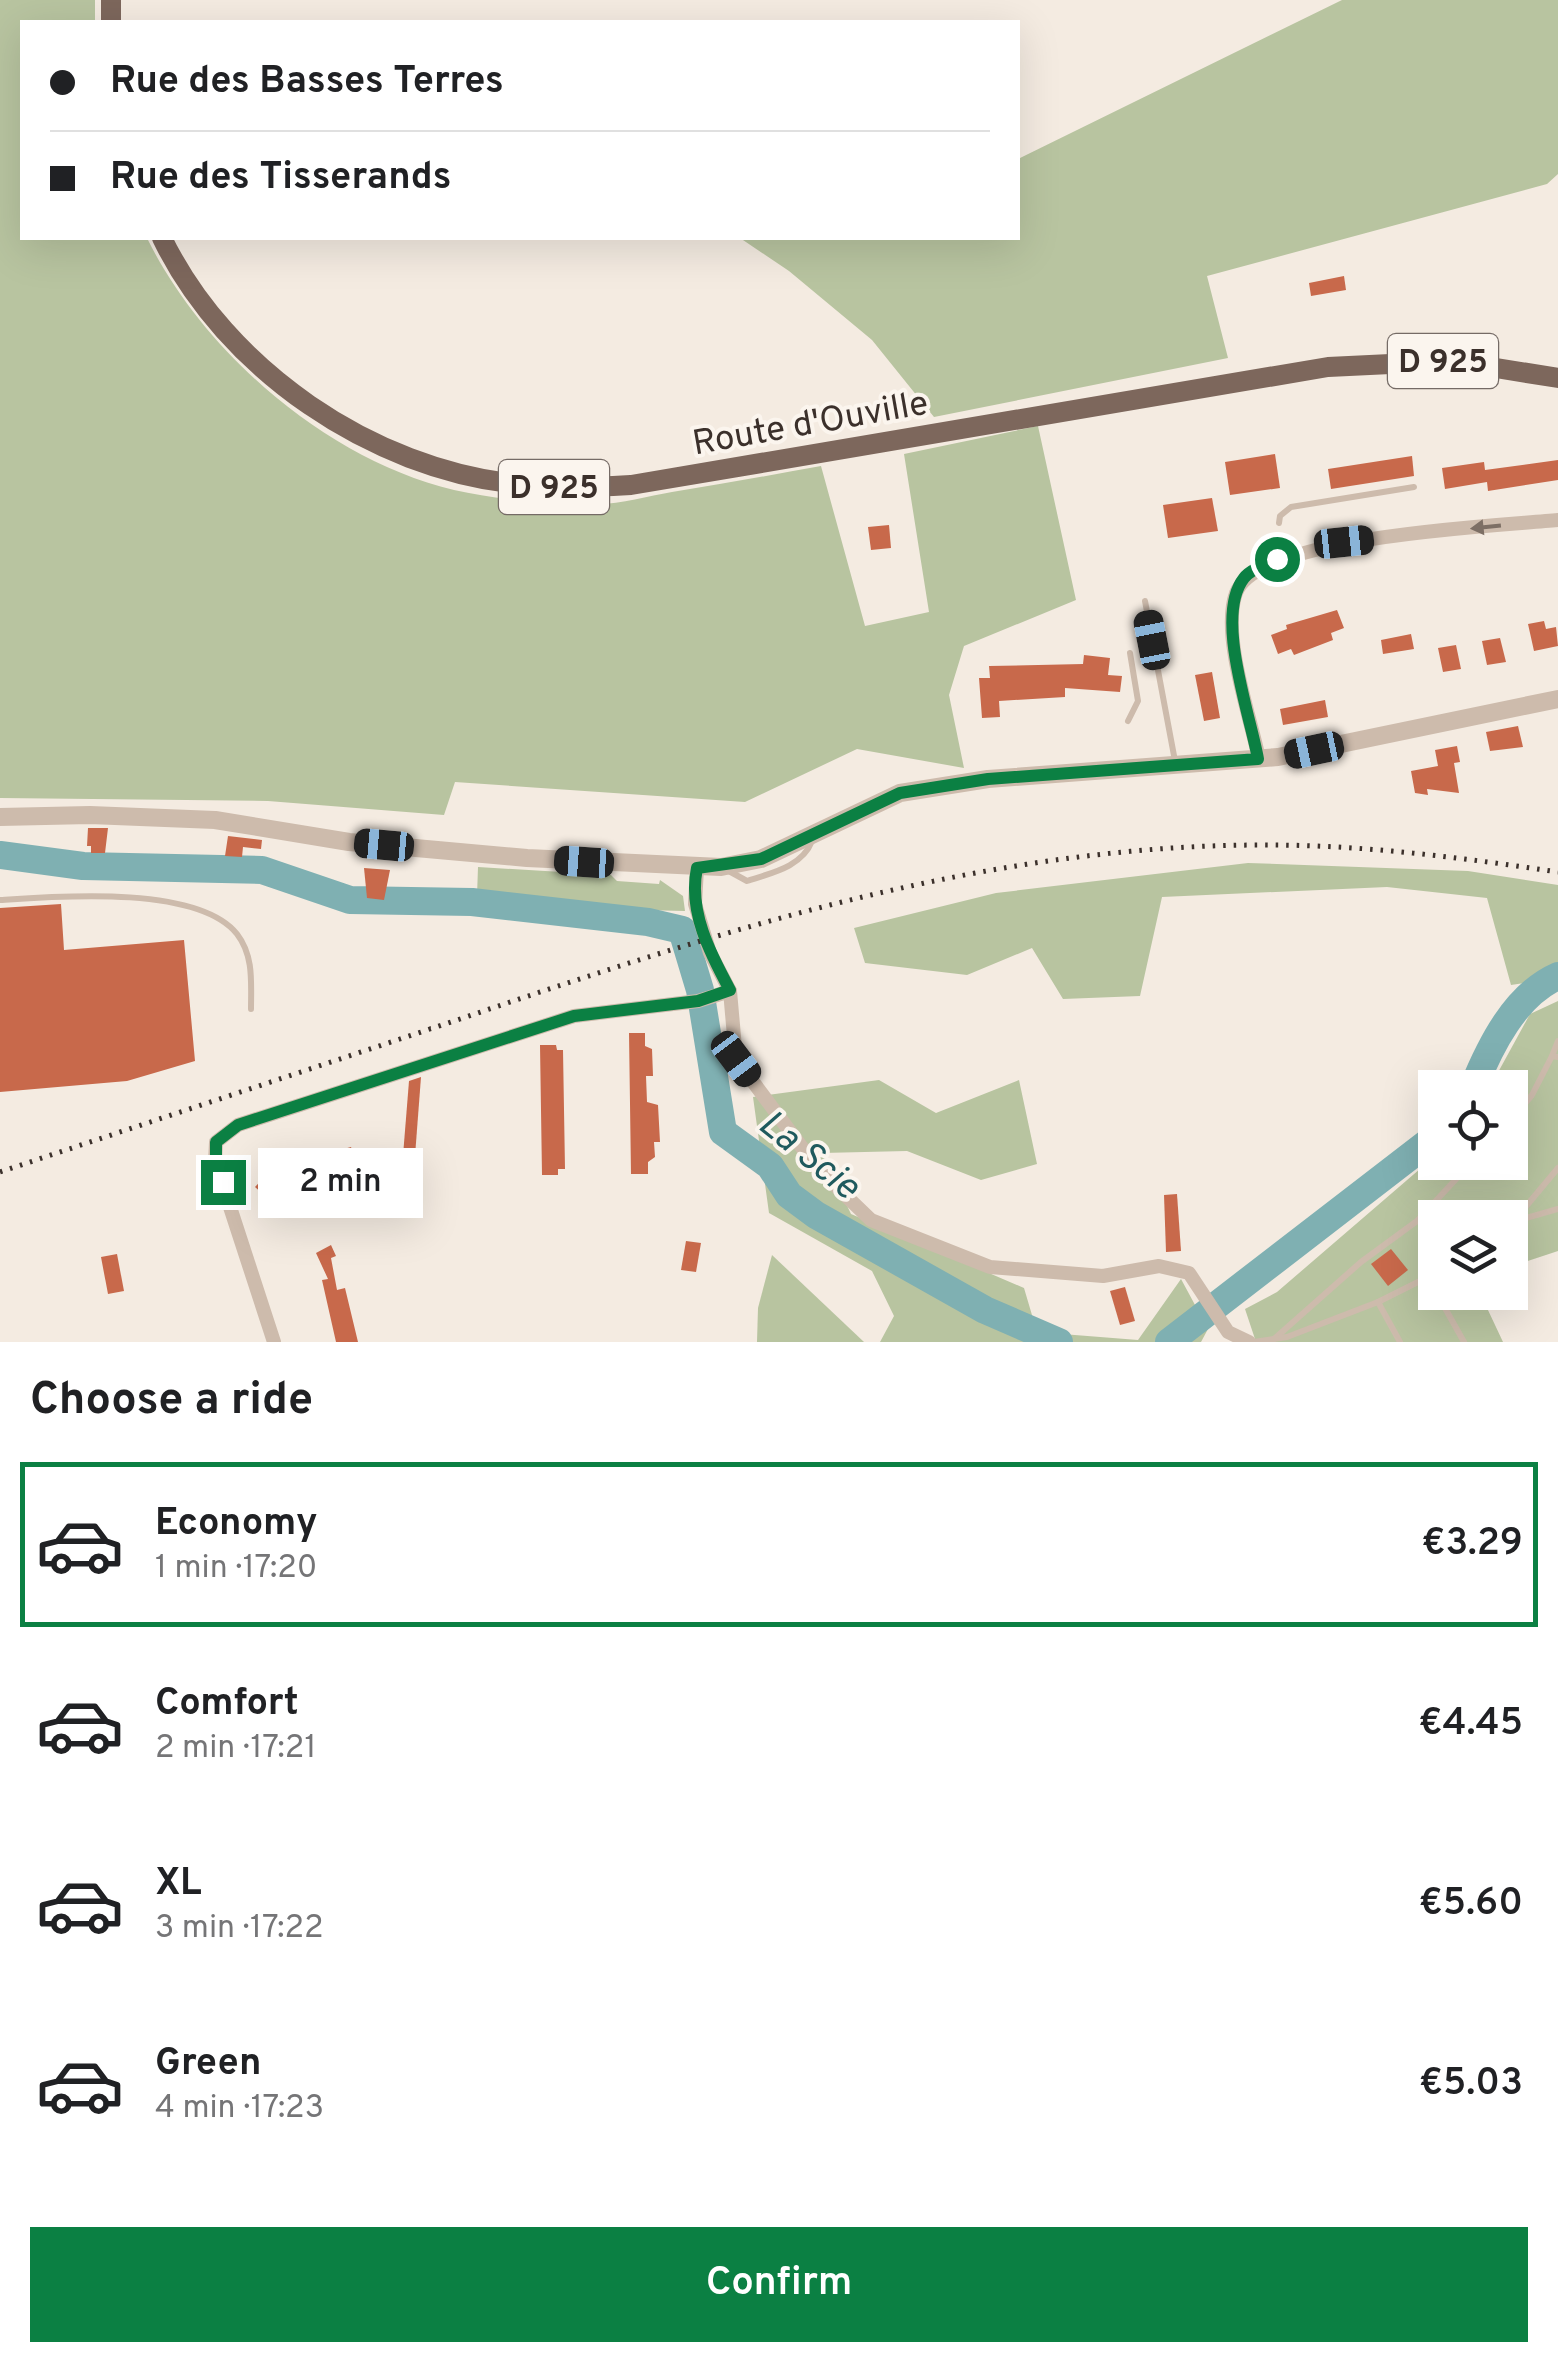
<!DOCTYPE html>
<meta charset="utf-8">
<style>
body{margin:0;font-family:Overpass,sans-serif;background:#f6f6f6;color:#202124;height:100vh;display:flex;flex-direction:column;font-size:38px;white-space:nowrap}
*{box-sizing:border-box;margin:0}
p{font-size:32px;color:#757577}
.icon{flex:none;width:55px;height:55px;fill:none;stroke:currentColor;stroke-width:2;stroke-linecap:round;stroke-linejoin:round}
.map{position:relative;height:1342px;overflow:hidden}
.details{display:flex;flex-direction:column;background:#fff;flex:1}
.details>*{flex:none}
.hud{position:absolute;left:20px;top:20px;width:1000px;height:220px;border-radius:0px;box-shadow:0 10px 40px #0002;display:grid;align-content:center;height:220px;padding:0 30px;background:#fff}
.fabs{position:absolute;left:1418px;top:1070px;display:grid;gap:20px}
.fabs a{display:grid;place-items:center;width:110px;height:110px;border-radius:0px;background:#fff;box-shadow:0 10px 40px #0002;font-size:50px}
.end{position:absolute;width:45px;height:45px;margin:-22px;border:12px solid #0b8043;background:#fff;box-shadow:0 0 0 5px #fff}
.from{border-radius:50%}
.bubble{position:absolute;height:70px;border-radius:0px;background:#fff;box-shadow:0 10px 40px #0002;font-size:32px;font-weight:600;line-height:70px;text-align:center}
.car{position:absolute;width:30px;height:60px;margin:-30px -15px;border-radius:12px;box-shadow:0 0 8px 2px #0007;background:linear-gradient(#222 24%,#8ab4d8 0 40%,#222 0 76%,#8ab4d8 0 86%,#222 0)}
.hud b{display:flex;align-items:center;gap:35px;height:95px;font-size:38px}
.hud b+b{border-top:2px solid #e0e0e0}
.hud i{width:25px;height:25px;background:#202124}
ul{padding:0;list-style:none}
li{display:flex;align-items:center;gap:30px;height:165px;margin:0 20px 15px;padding:0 10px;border:5px solid transparent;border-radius:0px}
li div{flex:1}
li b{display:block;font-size:38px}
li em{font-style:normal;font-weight:600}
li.active{border-color:#0b8043}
li>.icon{width:90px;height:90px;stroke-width:1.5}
h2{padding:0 30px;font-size:45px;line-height:120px}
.primary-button{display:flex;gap:20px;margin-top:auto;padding:20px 30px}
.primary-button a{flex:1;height:115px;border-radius:0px;background:#0b8043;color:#fff;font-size:40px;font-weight:600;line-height:115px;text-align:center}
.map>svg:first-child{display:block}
.green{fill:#b8c4a0}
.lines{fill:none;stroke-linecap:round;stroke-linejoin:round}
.river{stroke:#7fb0b2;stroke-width:28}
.building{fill:#c8694b}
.service{stroke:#cdbbac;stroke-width:6}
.minor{stroke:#cdbbac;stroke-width:14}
.tertiary{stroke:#cdbbac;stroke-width:18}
.primary{stroke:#7d675c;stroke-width:20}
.rail{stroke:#3b302b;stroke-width:5;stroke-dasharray:2.5 8;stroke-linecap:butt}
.oneway{fill:#7d6f65}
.route{stroke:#0b8043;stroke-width:12}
.labels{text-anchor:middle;stroke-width:8;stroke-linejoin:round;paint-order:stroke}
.shield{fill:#fbf5ee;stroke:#756b66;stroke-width:2.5}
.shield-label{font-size:32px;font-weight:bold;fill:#3b302b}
.street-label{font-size:35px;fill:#3b302b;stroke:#fbf5ee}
.water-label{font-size:38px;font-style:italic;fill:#1f5a5e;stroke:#fbf5ee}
</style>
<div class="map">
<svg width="1558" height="1342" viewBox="0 0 1558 1342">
<rect width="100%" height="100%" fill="#f4ebe1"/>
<!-- green -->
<g class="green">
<path d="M0,0h95v22h-73v216h125c56,114 180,222 307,252 45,10 97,14 143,14 25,0 51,-8 75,-12 50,-8 100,-17 149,-26l44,160 64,-14 -25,-158 134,-28 38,174 -112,46 -15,49 15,73 -107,-19 -112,53 -290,-20 -11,33 -176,-14 -268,-3z"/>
<polygon points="1342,0 1558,0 1558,174 1547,184 1207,276 1228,358 934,417 872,340 789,271 740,238 1018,238 1018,159"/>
<polygon points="1248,863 1468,871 1558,885 1558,978 1511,985 1487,898 1387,887 1162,897 1140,996 1063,999 1032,948 967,975 865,963 854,928 996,893"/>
<polygon points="478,867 611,875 617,881 659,884 660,880 683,896 685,911 556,908 477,896"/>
<polygon points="1558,1001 1558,1251 1510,1267 1510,1218 1435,1218 1435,1292 1480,1293 1503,1342 1256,1342 1245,1309 1277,1292 1435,1156 1435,1162 1510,1162 1510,1088 1490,1087 1530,1014"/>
<polygon points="879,1080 936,1113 1019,1080 1037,1164 981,1180 907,1151 822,1153 851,1214 1024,1288 1037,1332 1138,1340 1181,1279 1208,1329 1201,1342 880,1342 894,1316 872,1271 769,1213 753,1097"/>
<polygon points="772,1255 864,1342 757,1342 758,1308"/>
</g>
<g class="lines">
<!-- river -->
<g class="river">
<polyline points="0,855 83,866 262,870 350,900 472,902 648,922 682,930 700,990 723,1132 770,1166 789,1195 816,1215 985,1310 1059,1342"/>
<path d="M1473,1088c17,-42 42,-93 85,-112"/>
<polyline points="1169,1342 1435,1137"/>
</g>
</g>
<!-- building -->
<g class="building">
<polygon points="1344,276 1346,290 1311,296 1309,283"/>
<polygon points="1275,454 1280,488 1230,495 1225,462"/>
<polygon points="1412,456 1414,476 1331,489 1328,469"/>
<polygon points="1558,460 1558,480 1488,491 1487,482 1445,489 1442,468 1484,462 1485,470"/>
<polygon points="1212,498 1218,531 1168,538 1163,505"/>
<polygon points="889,525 891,548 871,550 868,527"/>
<polygon points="1337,610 1344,628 1331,633 1333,640 1294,655 1291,649 1278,654 1271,635 1287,629 1286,625"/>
<polygon points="1544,621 1546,629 1556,627 1558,646 1534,651 1528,624"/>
<polygon points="1411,634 1414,649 1383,654 1381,640"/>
<polygon points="1500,638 1506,662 1487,665 1482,641"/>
<polygon points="1456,645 1461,669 1443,672 1438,648"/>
<polygon points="1084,655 1110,658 1108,675 1122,676 1120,692 1065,688 1065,697 999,701 1000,717 982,718 979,678 990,678 989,666 1083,664"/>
<polygon points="1212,672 1220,718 1204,721 1195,675"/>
<polygon points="1325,700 1328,717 1283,725 1280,709"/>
<polygon points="1518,726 1523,747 1490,751 1486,732"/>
<polygon points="1457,746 1460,762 1454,763 1459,793 1427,789 1428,795 1415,793 1411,771 1438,766 1435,750"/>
<polygon points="88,828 108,828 105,853 91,853 91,846 87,846"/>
<polygon points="228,836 262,840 261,849 243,847 242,857 225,856"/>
<polygon points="364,868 390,870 384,900 367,898"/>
<polygon points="61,904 64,950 184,940 195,1061 127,1081 0,1092 0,908"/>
<polygon points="629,1033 645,1033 645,1046 652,1049 653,1076 646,1076 647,1102 658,1105 660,1142 654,1142 655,1157 648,1162 648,1174 631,1174"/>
<polygon points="540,1045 556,1045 557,1050 563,1050 565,1169 558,1169 558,1175 542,1175"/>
<polygon points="421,1077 414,1169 402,1168 409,1081"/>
<polygon points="351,1147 360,1173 342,1179 333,1152"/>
<polygon points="271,1170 282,1179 280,1183 288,1191 275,1205 255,1187"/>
<polygon points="1177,1194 1181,1251 1166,1252 1164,1195"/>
<polygon points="686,1241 701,1243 696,1272 681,1270"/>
<polygon points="331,1245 336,1256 331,1258 337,1290 345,1288 358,1342 336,1342 322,1280 328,1279 316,1253"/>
<polygon points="1391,1249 1408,1270 1388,1286 1371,1264"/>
<polygon points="117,1254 124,1291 108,1294 101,1257"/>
<polygon points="1125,1287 1135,1321 1120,1325 1110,1291"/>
</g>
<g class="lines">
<!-- service -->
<g class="service">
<polyline points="1279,523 1280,516 1291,507 1414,487"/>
<polyline points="1145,601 1175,761"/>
<polyline points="1128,721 1138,701 1130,653"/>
<path d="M727,870l20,11c24,-8 55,-14 65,-40"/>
<path d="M0,900c59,-4 198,-15 237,34 17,22 14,49 14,75"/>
<polyline points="1552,1056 1558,1041"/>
<polyline points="1510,1122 1532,1095 1552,1056 1558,1057"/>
<polyline points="1516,1221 1558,1209"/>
<polyline points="1513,1222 1558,1168"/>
<polyline points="1435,1271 1428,1277 1435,1290"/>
<polyline points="1436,1292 1464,1342"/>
<polyline points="1378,1302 1428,1277"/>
<polyline points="1274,1339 1361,1262 1417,1221 1472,1162"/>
<polyline points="1254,1342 1287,1337 1378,1302 1400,1342"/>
</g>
<!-- minor -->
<g class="minor">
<path d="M1259,759c-9,-44 -38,-124 -23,-166 21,-57 262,-67 322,-73"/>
<polyline points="697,868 695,904 710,953 730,991 736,1059 818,1169 871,1220 990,1267 1103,1276 1159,1266 1189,1273 1228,1332 1249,1342"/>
<polyline points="274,1342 215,1161 216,1142 238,1125 574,1016 698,1001 730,991"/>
</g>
<!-- tertiary -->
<polyline class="tertiary" points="0,817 90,815 215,820 349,842 527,858 721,867 761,859 900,793 988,779 1278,757 1558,699"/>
<!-- primary -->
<g class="primary">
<polyline points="111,0 111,22"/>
<path d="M162,238c64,132 210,231 355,246 38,5 76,3 114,1l697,-118 125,-6 105,17"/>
</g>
<!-- rail -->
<path class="rail" d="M0,1172c153,-51 307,-102 460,-153 262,-89 528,-175 809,-174 96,0 195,13 289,27"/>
</g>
<!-- one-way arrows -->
<defs><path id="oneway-solid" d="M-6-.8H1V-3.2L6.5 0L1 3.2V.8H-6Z" transform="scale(2.5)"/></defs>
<use class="oneway" href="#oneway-solid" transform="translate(1486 527) rotate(174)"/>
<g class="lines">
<!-- route -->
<path class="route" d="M223,1182l-7,-22v-18l22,-17 336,-109 124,-15 32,-11c-20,-37 -42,-79 -33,-122l64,-9 139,-66 88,-14 270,-20c-8,-45 -44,-143 -14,-181 7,-9 23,-14 33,-19"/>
</g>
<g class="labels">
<!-- shield labels -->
<g class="shield">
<rect x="1388" y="334" width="110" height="54" rx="8"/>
<rect x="499" y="460" width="110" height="54" rx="8"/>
</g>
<g class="shield-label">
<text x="1443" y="372">D 925</text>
<text x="554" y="498">D 925</text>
</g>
<!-- street labels -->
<g class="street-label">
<text transform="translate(810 422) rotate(-10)" y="12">Route d'Ouville</text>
</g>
<!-- water labels -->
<g class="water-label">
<text transform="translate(810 1154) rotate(39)" y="13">La Scie</text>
</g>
</g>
</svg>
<div class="fabs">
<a><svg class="icon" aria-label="locate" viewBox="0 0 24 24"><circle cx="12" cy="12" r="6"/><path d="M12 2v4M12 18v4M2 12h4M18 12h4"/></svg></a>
<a><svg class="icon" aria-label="layers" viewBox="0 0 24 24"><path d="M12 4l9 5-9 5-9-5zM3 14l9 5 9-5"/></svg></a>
</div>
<i class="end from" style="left:1277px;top:559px"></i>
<i class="end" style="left:223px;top:1182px"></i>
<div class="bubble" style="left:258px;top:1148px;width:165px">2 min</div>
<i class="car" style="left:1344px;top:542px;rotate:84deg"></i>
<i class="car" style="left:1152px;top:640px;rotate:349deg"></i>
<i class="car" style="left:1314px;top:750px;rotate:258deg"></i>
<i class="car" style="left:384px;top:845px;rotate:275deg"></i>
<i class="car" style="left:584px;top:862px;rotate:274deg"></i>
<i class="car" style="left:736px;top:1059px;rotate:143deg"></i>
<div class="hud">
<b><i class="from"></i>Rue des Basses Terres</b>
<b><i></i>Rue des Tisserands</b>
</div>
</div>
<section class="details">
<h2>Choose a ride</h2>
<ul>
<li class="active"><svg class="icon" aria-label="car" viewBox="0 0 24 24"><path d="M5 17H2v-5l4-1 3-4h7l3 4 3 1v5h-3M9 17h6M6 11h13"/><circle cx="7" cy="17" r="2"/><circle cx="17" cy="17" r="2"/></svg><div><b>Economy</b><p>1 min · 17:20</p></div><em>€3.29</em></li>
<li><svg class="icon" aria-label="car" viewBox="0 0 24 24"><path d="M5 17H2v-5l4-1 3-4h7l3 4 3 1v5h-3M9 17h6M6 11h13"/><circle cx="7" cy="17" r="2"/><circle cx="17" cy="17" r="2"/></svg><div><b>Comfort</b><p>2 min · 17:21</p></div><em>€4.45</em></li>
<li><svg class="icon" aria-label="car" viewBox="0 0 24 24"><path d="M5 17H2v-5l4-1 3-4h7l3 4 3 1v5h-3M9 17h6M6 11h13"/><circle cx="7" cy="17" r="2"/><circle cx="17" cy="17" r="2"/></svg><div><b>XL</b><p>3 min · 17:22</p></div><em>€5.60</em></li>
<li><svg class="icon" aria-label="car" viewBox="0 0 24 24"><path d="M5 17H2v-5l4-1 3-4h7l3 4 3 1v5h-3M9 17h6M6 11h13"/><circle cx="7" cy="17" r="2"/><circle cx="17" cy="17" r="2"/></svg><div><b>Green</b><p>4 min · 17:23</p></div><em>€5.03</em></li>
</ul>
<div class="primary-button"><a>Confirm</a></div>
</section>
